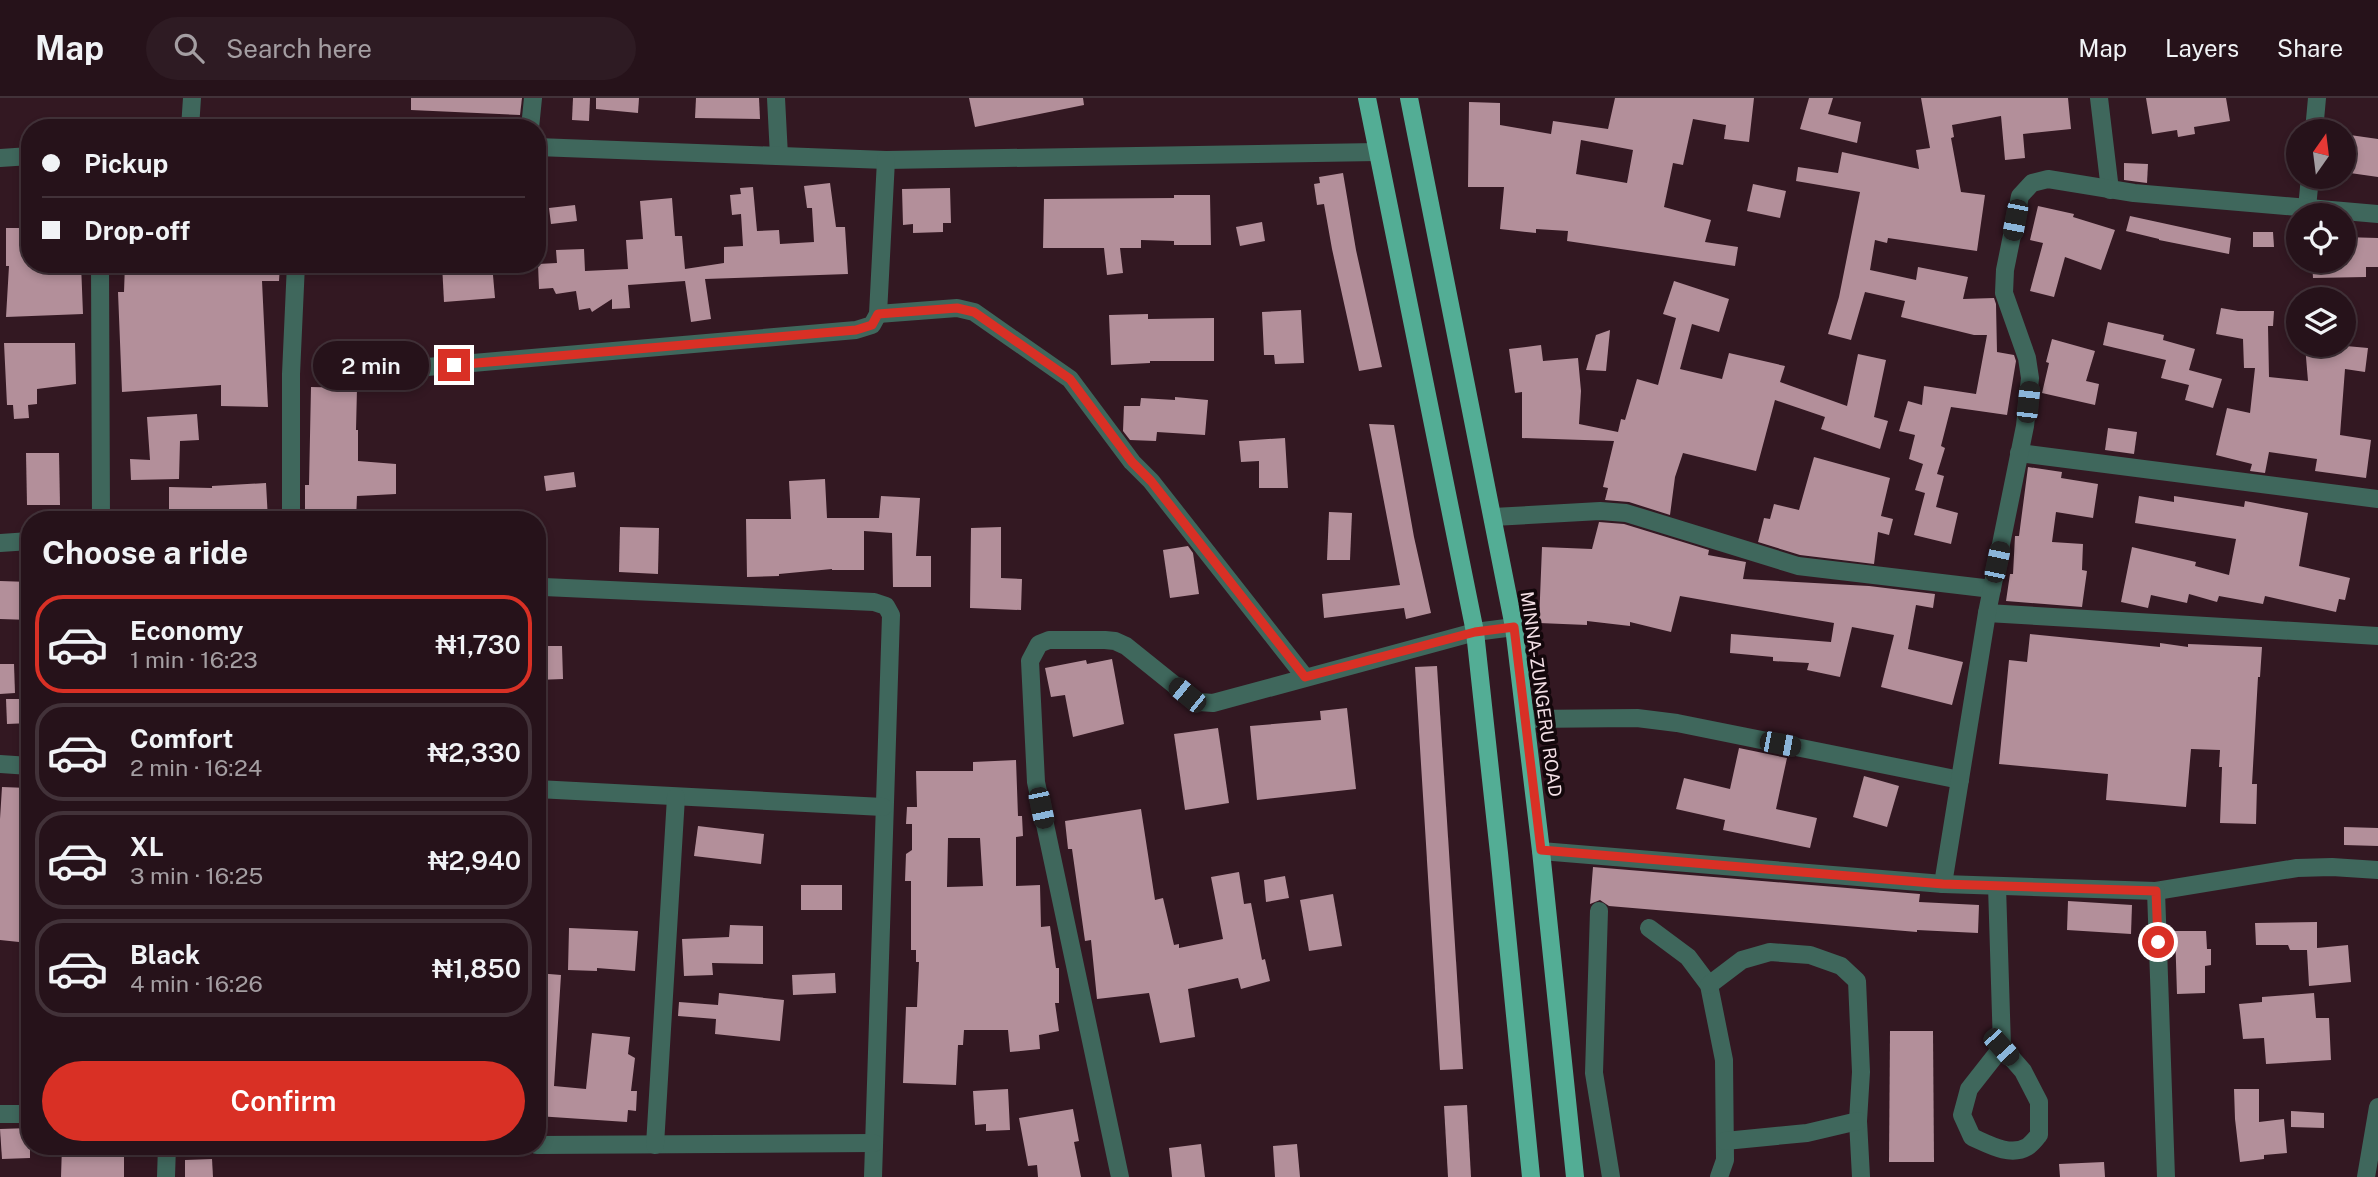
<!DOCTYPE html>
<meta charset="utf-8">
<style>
body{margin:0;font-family:"Public Sans",sans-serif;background:#2e1b23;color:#f1f3f6;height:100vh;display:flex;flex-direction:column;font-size:26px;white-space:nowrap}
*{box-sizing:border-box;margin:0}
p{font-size:23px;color:#a49ea2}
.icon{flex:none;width:38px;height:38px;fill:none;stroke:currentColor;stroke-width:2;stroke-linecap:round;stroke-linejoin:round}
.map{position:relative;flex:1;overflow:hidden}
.drawer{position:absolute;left:21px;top:413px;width:525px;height:644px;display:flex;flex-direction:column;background:#26121a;border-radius:28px;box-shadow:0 4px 10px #0003,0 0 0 2px #423239}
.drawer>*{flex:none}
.top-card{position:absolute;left:21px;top:21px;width:525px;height:154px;border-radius:28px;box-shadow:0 4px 10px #0003,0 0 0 2px #423239;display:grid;align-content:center;height:154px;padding:0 21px;background:#26121a}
.needle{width:46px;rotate:14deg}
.controls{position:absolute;left:2286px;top:21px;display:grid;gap:14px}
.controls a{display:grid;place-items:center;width:70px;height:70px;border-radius:50%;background:#26121a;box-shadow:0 4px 10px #0003,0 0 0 2px #423239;font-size:35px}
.end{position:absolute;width:32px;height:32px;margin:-16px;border:9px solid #d93025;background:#fff;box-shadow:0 0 0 4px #fff}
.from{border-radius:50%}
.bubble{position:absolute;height:49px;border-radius:24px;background:#26121a;box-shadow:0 4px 10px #0003,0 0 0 2px #423239;font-size:23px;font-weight:600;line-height:49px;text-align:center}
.car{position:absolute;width:21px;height:42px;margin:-21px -10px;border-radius:9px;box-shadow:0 0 5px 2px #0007;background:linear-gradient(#222 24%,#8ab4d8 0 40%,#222 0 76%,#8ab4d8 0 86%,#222 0)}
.top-card b{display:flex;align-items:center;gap:24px;height:66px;font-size:26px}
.top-card b+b{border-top:2px solid #423239}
.top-card i{width:18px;height:18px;background:#f1f3f6}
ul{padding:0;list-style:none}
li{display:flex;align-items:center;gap:21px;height:98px;margin:0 14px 10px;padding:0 7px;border:4px solid #423239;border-radius:28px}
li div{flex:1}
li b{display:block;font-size:26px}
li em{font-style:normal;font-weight:600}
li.selected{border-color:#d93025}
li>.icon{width:63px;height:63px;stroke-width:1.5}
h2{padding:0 21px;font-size:32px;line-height:84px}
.action{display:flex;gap:14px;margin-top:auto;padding:14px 21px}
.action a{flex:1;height:80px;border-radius:42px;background:#d93025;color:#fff;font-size:28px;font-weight:600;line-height:80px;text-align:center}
header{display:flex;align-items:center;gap:42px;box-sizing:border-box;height:98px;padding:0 35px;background:#26121a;border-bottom:2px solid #423239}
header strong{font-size:33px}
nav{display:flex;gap:38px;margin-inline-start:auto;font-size:24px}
.search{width:490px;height:63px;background:#2e1b23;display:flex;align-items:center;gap:18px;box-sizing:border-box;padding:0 24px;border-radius:38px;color:#a49ea2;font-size:26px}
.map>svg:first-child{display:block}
.building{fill:#b38f9a;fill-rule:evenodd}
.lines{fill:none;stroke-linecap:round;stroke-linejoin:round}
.minor{stroke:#3f675c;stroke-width:18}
.major{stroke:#53ad95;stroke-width:18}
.route{stroke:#d93025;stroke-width:9}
.labels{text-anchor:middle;stroke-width:7;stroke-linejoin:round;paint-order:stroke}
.street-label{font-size:18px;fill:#f3dfe5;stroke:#13070b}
</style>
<header>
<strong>Map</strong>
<div class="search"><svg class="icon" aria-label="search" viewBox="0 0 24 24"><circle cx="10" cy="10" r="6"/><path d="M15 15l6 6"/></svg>Search here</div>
<nav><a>Map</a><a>Layers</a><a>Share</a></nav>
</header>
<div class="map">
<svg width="2378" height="1079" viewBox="0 0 2378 1079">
<rect width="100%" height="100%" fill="#331822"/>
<!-- building -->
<g class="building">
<polygon points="411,0 522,0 520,17 411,12"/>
<polygon points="573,0 590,0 589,23 572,22"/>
<polygon points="596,0 639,0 638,15 596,11"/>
<polygon points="696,0 759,0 760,21 695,20"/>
<polygon points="969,0 1083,0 1084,7 975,29"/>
<path d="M1615,0h139l-5,44 -25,-3 2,-14 -33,-6 -10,46 -10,-2 -9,44 47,13 -6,22 33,5 -3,19 -168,-25 1,-10 -32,-2v4l-36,-4 4,-42h-36l1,-85 31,1v22l51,9 2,-13 55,8zM1581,42l52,10 -6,33 -51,-9z"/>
<polygon points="1809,0 1833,0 1828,16 1861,24 1857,45 1800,31"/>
<polygon points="1921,0 2068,0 2071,31 2023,36 2025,60 2005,62 2001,18 1952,27 1954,39 1951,40 1961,94 1985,97 1977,153 1888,140 1887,145 1875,142 1870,172 1916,182 1918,169 1968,179 1963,201 1994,200 1996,206 1997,254 2014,257 2016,263 2007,317 1951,309 1941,348 1945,350 1937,376 1944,378 1936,409 1958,415 1951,446 1914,437 1925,395 1915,392 1923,366 1909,361 1915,337 1899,333 1908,303 1922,307 1924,288 1976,296 1987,237 1974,237 1901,219 1905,203 1865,194 1851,242 1828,236 1839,199 1860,94 1796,83 1798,69 1838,75 1842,54 1919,71 1916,52 1930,50"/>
<polygon points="2146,0 2226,0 2230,23 2194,29 2195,36 2178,39 2177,32 2152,36"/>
<polygon points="2343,36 2378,41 2378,79 2343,74"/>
<polygon points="2124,65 2148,66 2147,85 2124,82"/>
<polygon points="1343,75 1356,152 1382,269 1359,273 1332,151 1324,106 1317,107 1314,86 1320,85 1319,79"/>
<polygon points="830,85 836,129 845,129 848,176 705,181 711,221 691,224 685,183 628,187 630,210 612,211 612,201 592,214 590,210 579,212 576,193 556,196 553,190 539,191 538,166 557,165 556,152 584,151 585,173 628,171 626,142 643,141 640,103 672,100 675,138 682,138 685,171 724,165 724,149 743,148 741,116 732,117 730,97 741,96 740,90 753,89 757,133 779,132 780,146 814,144 812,110 807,110 804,88"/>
<polygon points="1753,86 1786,93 1780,120 1747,113"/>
<polygon points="950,90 951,125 943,125 943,134 913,135 913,126 903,127 902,91"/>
<polygon points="1174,97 1210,97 1211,147 1174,147 1174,143 1141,142 1141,150 1120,150 1123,175 1107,177 1104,150 1043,150 1044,101 1174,100"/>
<polygon points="575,107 577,123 551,126 549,110"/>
<polygon points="2038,108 2074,116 2073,119 2115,132 2101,172 2065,159 2054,199 2030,193 2043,145 2030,142"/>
<polygon points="2130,118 2231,140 2229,156 2159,142 2159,141 2126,133"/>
<polygon points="1262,124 1265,143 1240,148 1236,129"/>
<polygon points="6,130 30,130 30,166 81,166 83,216 6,219 9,168 6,168"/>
<polygon points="2253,134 2273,134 2274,149 2253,149"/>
<polygon points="2343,139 2378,140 2378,169 2366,169 2366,179 2313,180 2312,163 2343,163"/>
<polygon points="125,166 280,166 279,183 262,183 268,309 221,308 221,287 122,294 118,194 124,194"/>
<polygon points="442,166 492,166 495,200 444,204"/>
<polygon points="1674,183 1729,201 1719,234 1692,226 1680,271 1722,281 1729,255 1785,268 1780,284 1847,308 1858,256 1886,262 1874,319 1888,323 1880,351 1821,331 1825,319 1775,302 1756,373 1683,355 1675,379 1670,417 1629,404 1605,402 1608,390 1603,389 1614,343 1522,340 1522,294 1515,295 1509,251 1541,247 1543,263 1578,260 1581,293 1579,326 1618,334 1621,321 1625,322 1637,281 1658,287 1676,220 1663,216"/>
<polygon points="2221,210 2238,213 2274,213 2273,228 2268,228 2269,279 2308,283 2305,247 2335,247 2368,250 2365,274 2345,271 2340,337 2371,342 2366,380 2315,373 2317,361 2269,354 2265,375 2250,373 2252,366 2216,357 2227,310 2250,315 2255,270 2244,270 2243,241 2216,236"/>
<polygon points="1301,212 1304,265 1275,266 1274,257 1264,257 1262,214"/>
<polygon points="1148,216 1148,221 1214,220 1214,263 1150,263 1150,265 1111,267 1109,217"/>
<polygon points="2108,224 2164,237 2163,242 2195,251 2189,272 2222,281 2213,310 2185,302 2189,287 2161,280 2166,262 2103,247"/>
<polygon points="1610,232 1606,273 1586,272 1596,237"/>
<polygon points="2052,241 2095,253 2086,283 2099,286 2095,307 2042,295 2049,265 2046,264"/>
<polygon points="4,245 75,245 76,286 37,291 37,306 28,307 29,320 14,321 13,307 7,307"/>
<polygon points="311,289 357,290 356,332 358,332 358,363 396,366 396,396 357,398 356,422 305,422 305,387 309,387"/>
<polygon points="1175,299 1208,302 1205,337 1157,334 1156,343 1130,342 1123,333 1124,308 1140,308 1141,300 1175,302"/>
<polygon points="197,316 199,342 180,343 179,381 131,382 130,361 150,362 147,319"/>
<polygon points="1369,326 1394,327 1414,439 1431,515 1406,521 1404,510 1324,520 1322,496 1400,487"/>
<polygon points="2108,330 2137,334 2134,356 2105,352"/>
<polygon points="1285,340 1288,390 1259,390 1259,363 1241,364 1239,343"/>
<polygon points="26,355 59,355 60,407 27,407"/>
<polygon points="1814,359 1890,380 1881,418 1893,421 1889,437 1878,434 1874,466 1800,457 1758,444 1764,420 1770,421 1774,406 1799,412"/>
<polygon points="2028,369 2062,374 2061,380 2098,386 2093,420 2056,414 2052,444 2083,446 2082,472 2087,473 2082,509 2006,503 2010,476 2013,476 2015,438 2019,438"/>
<polygon points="574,374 576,389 546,393 544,378"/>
<polygon points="825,381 827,420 879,420 881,398 920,400 916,458 931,458 931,489 893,489 892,435 864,433 864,472 832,472 832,471 779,476 779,478 747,479 746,421 791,421 789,383"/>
<polygon points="266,385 268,422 169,422 169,389 212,390 212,388"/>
<polygon points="2139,398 2174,404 2174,398 2244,409 2245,403 2308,415 2299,468 2350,480 2345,502 2339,501 2336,514 2265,498 2263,506 2219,498 2217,504 2189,496 2187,505 2151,497 2148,510 2121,504 2132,449 2196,464 2195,468 2229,477 2236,441 2135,425"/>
<polygon points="1329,414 1352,415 1350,462 1327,462"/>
<polygon points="1599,424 1624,426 1709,452 1708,457 1746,464 1743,481 1869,488 1935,496 1933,510 1916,507 1908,551 1963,564 1952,607 1881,589 1894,537 1852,529 1840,579 1807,572 1809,565 1773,563 1773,559 1730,555 1731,536 1831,544 1834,525 1680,498 1671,534 1630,524 1630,528 1587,523 1587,527 1539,525 1542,449 1592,451"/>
<polygon points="620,429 659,430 658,476 619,474"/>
<polygon points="1001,429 1001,480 1022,481 1021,512 970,510 971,430"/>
<polygon points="1188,448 1193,455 1199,496 1170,500 1163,452"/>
<polygon points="0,483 30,484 30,522 0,521"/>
<polygon points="2030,536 2160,549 2160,545 2188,549 2188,546 2262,549 2260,579 2258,579 2252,686 2257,686 2256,726 2220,725 2222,669 2219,669 2220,652 2191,651 2186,709 2106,702 2108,676 1999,666 2009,562 2027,564"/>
<polygon points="537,548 562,548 563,581 537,582"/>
<polygon points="1112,561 1124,626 1073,639 1065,597 1051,599 1045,570 1086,562 1087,566"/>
<polygon points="0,566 14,566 15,595 0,596"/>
<polygon points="1437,568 1463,971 1440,972 1415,569"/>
<polygon points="6,601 30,601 30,625 7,626"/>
<polygon points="1347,610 1356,691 1257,702 1250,628 1321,622 1320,613"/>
<polygon points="1218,630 1229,705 1185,712 1174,636"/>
<polygon points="1739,650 1787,660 1776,711 1817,720 1810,750 1723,732 1725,722 1676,711 1684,680 1730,691"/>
<path d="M1016,662l2,56h4l1,20 -7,1v49l24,-1 1,42 9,-1 6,42h3v35h-4l4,28 -20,4 1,14 -30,3 -2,-22h-44l-1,15h-5l-2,40 -53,-2 3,-76h11l2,-45h-3v-12h-5v-69h-6l1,-27 6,-4v-26h-6l1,-17h10l-1,-36h57v-9zM948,740h32l3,48 -36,1z"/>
<polygon points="1864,678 1899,688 1887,729 1853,719"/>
<polygon points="2,689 28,690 25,749 30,750 30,787 24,787 19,844 0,842 0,721"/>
<polygon points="1141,711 1155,802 1163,800 1174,847 1179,846 1179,850 1223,841 1211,779 1239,774 1244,806 1251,805 1262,862 1265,861 1270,883 1241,891 1238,880 1188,891 1195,939 1160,945 1149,895 1097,901 1091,842 1085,843 1072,751 1068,751 1065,723"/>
<polygon points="698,728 764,736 761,766 694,758"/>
<polygon points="2344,729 2378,730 2378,748 2344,747"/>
<polygon points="1593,769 1920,796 1919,804 1979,807 1978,835 1917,832 1917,834 1609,808 1600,802 1590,806"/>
<polygon points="1285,778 1289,800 1266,804 1264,782"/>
<rect x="801" y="787" width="41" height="25"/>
<polygon points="1333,796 1342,848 1309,853 1300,802"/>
<polygon points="2068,803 2132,807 2131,836 2067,832"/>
<polygon points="2317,824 2317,850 2348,847 2351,884 2309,888 2307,852 2290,852 2288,847 2256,847 2255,825"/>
<polygon points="730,827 763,828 763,866 712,865 713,877 684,878 682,841 729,839"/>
<polygon points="569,830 638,833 635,873 597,870 597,873 568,872"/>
<polygon points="2175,833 2206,833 2207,851 2211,851 2211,867 2205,868 2205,895 2177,896"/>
<polygon points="537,875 561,877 554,988 586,991 592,935 630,939 628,956 635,960 631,993 637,993 636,1013 628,1012 627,1024 537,1018"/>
<polygon points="835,875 836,895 793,897 792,877"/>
<polygon points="719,895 784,902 780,943 715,936 716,921 678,918 679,904 718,907"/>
<polygon points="2314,895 2316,920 2329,920 2331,962 2266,966 2264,940 2243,941 2239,906 2262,904 2262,899"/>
<polygon points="1890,933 1933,933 1934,1064 1889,1064"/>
<polygon points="1008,991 1010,1032 986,1033 986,1026 975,1027 973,993"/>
<polygon points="2234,991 2259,991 2259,1024 2284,1021 2287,1055 2264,1057 2264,1061 2240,1064 2235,1021"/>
<polygon points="1467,1007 1471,1079 1448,1079 1444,1008"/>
<polygon points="1073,1011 1079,1043 1074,1044 1081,1079 1038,1079 1037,1067 1028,1068 1019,1020"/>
<polygon points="2291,1013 2324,1015 2324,1030 2291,1029"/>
<polygon points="30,1030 30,1060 2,1061 0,1031"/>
<polygon points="1201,1046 1205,1079 1172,1079 1169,1050"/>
<polygon points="1297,1046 1300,1079 1275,1079 1273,1048"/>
<polygon points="62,1048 80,1048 80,1056 124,1055 124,1079 61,1079"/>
<polygon points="212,1061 213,1079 185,1079 185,1062"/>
<polygon points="2104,1064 2105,1079 2060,1079 2059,1066"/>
</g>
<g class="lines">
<!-- minor -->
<g class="minor">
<polyline points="776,0 779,58"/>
<polyline points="2099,0 2110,92"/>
<polyline points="190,30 192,0"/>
<polyline points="530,30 533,0"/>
<polyline points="2314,33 2317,0"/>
<polyline points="537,49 886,62 1377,54"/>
<polyline points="0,60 30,58"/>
<polyline points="2307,110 2310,79"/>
<polyline points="100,166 101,422"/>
<polyline points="878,216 957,210 974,214 1070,281 1132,364 1151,383 1305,579"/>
<polyline points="427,269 856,232 872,227 878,216 886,62"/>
<polyline points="2019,355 2378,401"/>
<polyline points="1493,419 1600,413 1626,415 1798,468 1992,491"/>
<polyline points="291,422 291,276 296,166"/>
<polyline points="0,445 30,443"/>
<polyline points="544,489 874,504 886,508 891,517 873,1079"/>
<polyline points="1987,515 2378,538"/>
<polyline points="1525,621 1637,620 1677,625 1960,682"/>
<polyline points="0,666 30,668"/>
<polyline points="537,691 883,709"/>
<polyline points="1541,753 1943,786 2156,793 2297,770 2332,769 2378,772"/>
<polyline points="1943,786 1987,515 2025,328 2030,280 2027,260 2004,195 2005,172 2020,98 2032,85 2048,81 2134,95 2378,116"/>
<path d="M1997,788l5,161 -33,42 -7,26 10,22c16,7 38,20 55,10 5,-3 9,-9 12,-12v-33l-16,-31 -21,-24"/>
<polyline points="2156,793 2166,1079"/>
<polyline points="1599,813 1594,975 1611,1079"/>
<polyline points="1649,830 1688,859 1709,887 1724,962 1725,1062 1719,1079"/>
<polyline points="1709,887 1742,862 1770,854 1810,857 1841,868 1857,883 1861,974 1858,1023 1861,1079"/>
<polyline points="0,1016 30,1016"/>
<polyline points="1725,1043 1807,1035 1858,1023"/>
<polyline points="537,1047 874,1045"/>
<polyline points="655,1047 676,699"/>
<polyline points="166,1079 167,1048"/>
<polyline points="1120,1079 1036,684 1030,563 1039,546 1049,542 1105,542 1115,543 1126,548 1187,597 1199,604 1213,605 1475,534 1514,529"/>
<polyline points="2366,1079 2378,1009"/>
</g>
<!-- major -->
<g class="major">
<polyline points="1367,0 1475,534 1499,755 1531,1079"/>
<polyline points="1409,0 1514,529 1541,753 1575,1079"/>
</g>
</g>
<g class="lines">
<!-- route -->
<polyline class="route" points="454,267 856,232 872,227 878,216 957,210 974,214 1070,281 1132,364 1151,383 1305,579 1475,534 1514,529 1541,752 1943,786 2156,793 2158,844"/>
</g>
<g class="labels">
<!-- street labels -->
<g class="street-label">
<text transform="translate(1541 596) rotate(82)" y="6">MINNA-ZUNGERU ROAD</text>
</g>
</g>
</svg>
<div class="controls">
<a><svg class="needle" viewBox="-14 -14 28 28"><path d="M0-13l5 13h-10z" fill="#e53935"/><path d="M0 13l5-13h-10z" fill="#a49ea2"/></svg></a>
<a><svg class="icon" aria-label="locate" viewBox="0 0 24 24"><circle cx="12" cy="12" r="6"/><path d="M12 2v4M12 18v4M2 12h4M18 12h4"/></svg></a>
<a><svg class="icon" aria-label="layers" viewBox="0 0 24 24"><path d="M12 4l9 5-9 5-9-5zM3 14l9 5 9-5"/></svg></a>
</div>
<i class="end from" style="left:2158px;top:844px"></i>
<i class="end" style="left:454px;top:267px"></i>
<div class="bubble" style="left:313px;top:243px;width:116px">2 min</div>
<i class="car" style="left:2015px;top:122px;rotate:191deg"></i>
<i class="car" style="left:2028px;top:304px;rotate:6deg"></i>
<i class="car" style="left:1997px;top:464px;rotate:12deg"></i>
<i class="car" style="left:1187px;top:597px;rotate:309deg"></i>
<i class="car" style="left:1780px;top:646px;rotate:101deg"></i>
<i class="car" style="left:1041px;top:710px;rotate:168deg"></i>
<i class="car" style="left:2001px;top:949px;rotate:138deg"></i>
<div class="top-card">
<b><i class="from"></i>Pickup</b>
<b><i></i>Drop-off</b>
</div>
<section class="drawer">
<h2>Choose a ride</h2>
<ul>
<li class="selected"><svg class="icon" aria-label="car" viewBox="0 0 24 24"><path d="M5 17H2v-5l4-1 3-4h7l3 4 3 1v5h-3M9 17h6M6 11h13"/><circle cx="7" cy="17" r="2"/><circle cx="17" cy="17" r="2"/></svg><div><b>Economy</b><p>1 min · 16:23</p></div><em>₦1,730</em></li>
<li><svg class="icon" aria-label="car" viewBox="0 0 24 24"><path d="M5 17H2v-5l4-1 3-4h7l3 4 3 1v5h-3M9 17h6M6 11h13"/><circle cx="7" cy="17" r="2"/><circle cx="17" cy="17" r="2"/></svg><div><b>Comfort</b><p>2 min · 16:24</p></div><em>₦2,330</em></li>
<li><svg class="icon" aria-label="car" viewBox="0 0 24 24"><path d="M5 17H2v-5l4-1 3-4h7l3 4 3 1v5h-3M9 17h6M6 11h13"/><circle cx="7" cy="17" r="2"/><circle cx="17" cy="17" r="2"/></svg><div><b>XL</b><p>3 min · 16:25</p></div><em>₦2,940</em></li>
<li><svg class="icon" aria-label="car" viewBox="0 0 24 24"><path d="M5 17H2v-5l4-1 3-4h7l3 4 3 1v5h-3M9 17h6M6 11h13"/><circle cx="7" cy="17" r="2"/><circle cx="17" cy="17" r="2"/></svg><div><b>Black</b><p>4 min · 16:26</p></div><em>₦1,850</em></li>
</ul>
<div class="action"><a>Confirm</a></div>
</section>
</div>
